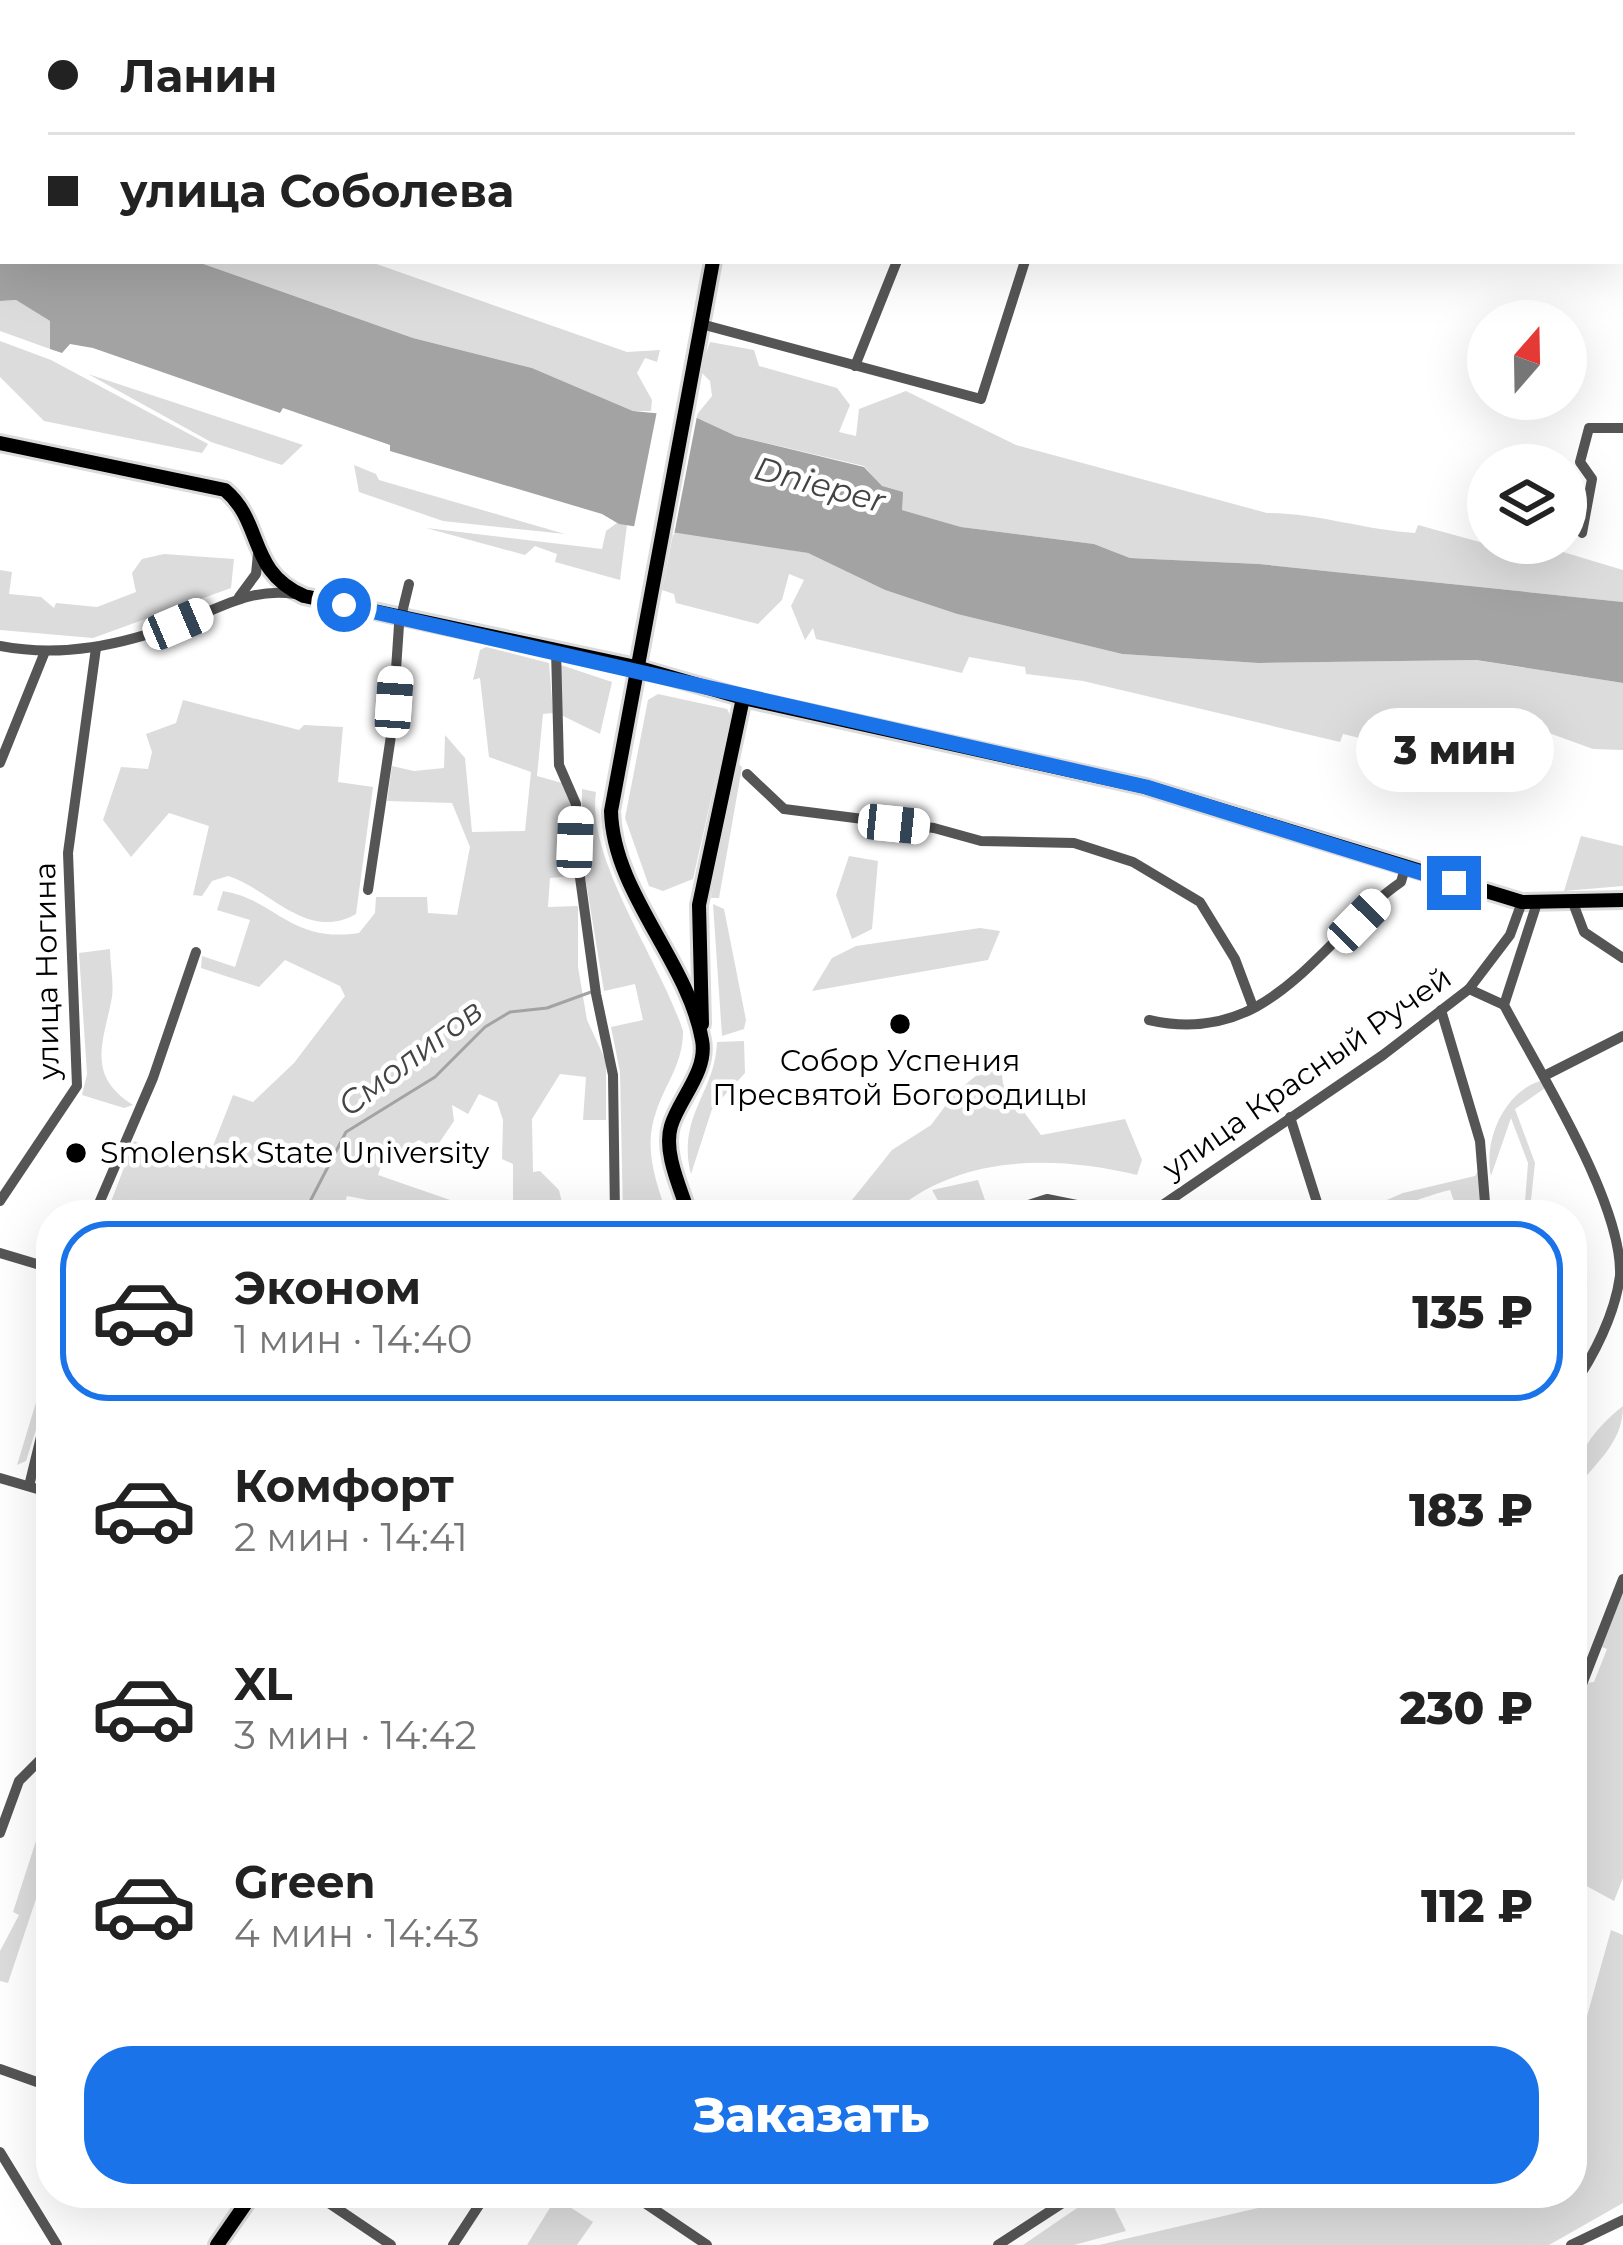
<!DOCTYPE html>
<html lang="ru">
<meta charset="utf-8">
<style>
body{margin:0;font-family:Montserrat,sans-serif;background:#f2f2f2;color:#222;height:100vh;display:flex;flex-direction:column;font-size:45px;white-space:nowrap}
*{box-sizing:border-box;margin:0}
p{font-size:39px;color:#767676}
.icon{flex:none;width:66px;height:66px;fill:none;stroke:currentColor;stroke-width:2;stroke-linecap:round;stroke-linejoin:round}
.map{position:relative;flex:1;overflow:hidden}
.drawer{position:absolute;left:36px;top:1200px;width:1551px;height:1008px;display:flex;flex-direction:column;background:#fff;border-radius:48px;box-shadow:0 12px 48px #0002}
.drawer>*{flex:none}
.top-card{position:absolute;left:0px;top:0px;width:1623px;height:264px;box-shadow:0 12px 48px #0002;display:grid;align-content:center;height:264px;padding:0 48px;background:#fff}
.needle{width:78px;rotate:20deg}
.fabs{position:absolute;left:1467px;top:300px;display:grid;gap:24px}
.fabs a{display:grid;place-items:center;width:120px;height:120px;border-radius:50%;background:#fff;box-shadow:0 12px 48px #0002;font-size:60px}
.end{position:absolute;width:54px;height:54px;margin:-27px;border:15px solid #1a73e8;background:#fff;box-shadow:0 0 0 6px #fff}
.from{border-radius:50%}
.bubble{position:absolute;height:84px;border-radius:42px;background:#fff;box-shadow:0 12px 48px #0002;font-size:39px;font-weight:800;line-height:84px;text-align:center}
.car{position:absolute;width:36px;height:72px;margin:-36px -18px;border-radius:15px;box-shadow:0 0 9px 3px #0007;background:linear-gradient(#fff 24%,#345 0 40%,#fff 0 76%,#345 0 86%,#fff 0)}
.top-card b{display:flex;align-items:center;gap:42px;height:114px;font-size:45px}
.top-card b+b{border-top:3px solid #e0e0e0}
.top-card i{width:30px;height:30px;background:#222}
ul{padding:21px 0 0;list-style:none}
li{display:flex;align-items:center;gap:36px;height:180px;margin:0 24px 18px;padding:0 24px;border:6px solid transparent;border-radius:48px}
li div{flex:1}
li b{display:block;font-size:45px}
li em{font-style:normal;font-weight:800}
li.selected{border-color:#1a73e8}
li>.icon{width:108px;height:108px;stroke-width:1.5}
.button{display:flex;gap:24px;margin-top:auto;padding:24px 48px}
.button a{flex:1;height:138px;border-radius:48px;background:#1a73e8;color:#fff;font-size:48px;font-weight:800;line-height:138px;text-align:center}
.map>svg:first-child{display:block}
.green{fill:#dcdcdc}
.water{fill:#a3a3a3}
.pier{fill:#fff}
.lines{fill:none;stroke-linecap:round;stroke-linejoin:round}
.stream{stroke:#a3a3a3;stroke-width:3}
.major-casing{stroke:#dbdbdb;stroke-width:20}
.minor{stroke:#555;stroke-width:10}
.major{stroke:#000;stroke-width:14}
.route{stroke:#1a73e8;stroke-width:15}
.poi-dot{fill:#000;stroke:#fff;stroke-width:4.5}
.labels{text-anchor:middle;stroke-width:9;stroke-linejoin:round;paint-order:stroke}
.street-label{font-size:30px;fill:#000;stroke:#fff}
.poi-label{font-size:30px;fill:#000;stroke:#fff}
.water-label{font-size:33px;font-style:italic;fill:#444;stroke:#fff}
</style>
<div class="map">
<svg width="1623" height="2245" viewBox="0 0 1623 2245">
<rect width="100%" height="100%" fill="#fff"/>
<!-- green -->
<g class="green">
<polygon points="195,261 368,261 627,352 660,350 657,362 645,358 637,373 652,400 651,411 633,411 532,368 413,338"/>
<polygon points="16,300 50,321 50,349 0,331 0,301"/>
<polygon points="0,341 51,360 208,444 202,453 44,421 0,377"/>
<path d="M710,342l44,8 5,16 78,22 13,17 -11,27 17,4 3,-27 47,-18 110,54 251,68c50,0 98,17 148,20l3,-8 120,33 5,-12 80,24v32l-364,-38 -129,-6 -36,-14 -133,-17 -59,-17 -38,-44 -128,-30 -41,-19 17,-21 -2,-15 -10,-10z"/>
<polygon points="88,374 303,445 282,465 211,442"/>
<polygon points="354,465 376,474 379,480 565,534 443,521 359,492"/>
<polygon points="617,523 627,525 620,580 555,562 557,554 535,546 525,555 426,528 602,549 606,531"/>
<polygon points="674,529 808,553 885,590 957,614 1122,654 1258,663 1475,660 1623,683 1623,750 1593,749 1524,724 1495,771 1343,734 1340,742 1083,681 1026,674 1025,667 969,657 962,673 816,639 813,628 805,640 791,606 804,580 789,574 782,600 758,624 676,603 674,594 662,590"/>
<polygon points="164,554 234,559 231,588 93,638 0,630 0,570 12,572 9,594 41,597 54,608 56,603 97,607 136,592 132,573 142,559"/>
<path d="M486,647l63,16 4,50 -10,1 -6,62 36,10 -3,70 -4,1 7,19 -23,2 -2,29 30,-1v61l9,53 19,41v59h-23l3,-43 -26,-3 -28,45 1,53 7,-1 19,19 6,25h-35l-17,-15v-36l-11,-5 1,-39 -6,-18 -18,-8 -11,20 -16,-9 2,16 -19,28 -16,-9 -36,20 -5,15 75,26 -7,14 -99,-19 -6,19h-235l28,-74 70,28 29,-74 20,7 41,-39 51,-67 -5,-10 -55,-26 -26,27 -58,-19 1,-12 33,11 15,-47 -33,-10 6,-19c54,9 66,52 136,42l16,-20 1,-16h51l1,16 29,2 13,-68 -18,-44 -65,-2 5,-35 22,5 30,-3 1,-33 20,23 7,74 53,-1 6,-59 -42,-15 -9,-79 -7,2 7,-30z"/>
<polygon points="558,664 612,682 600,734 561,715"/>
<polygon points="658,694 727,709 730,715 693,879 663,891 649,886 625,818 648,700"/>
<path d="M183,700l116,30 5,-5 39,2 -5,55 35,5 -17,127c-49,28 -86,-25 -128,-38l-16,5 -10,15 -9,-1 16,-69 -40,-13 -38,44 -28,-37 18,-53 27,2 4,-17 -6,-18 30,-11z"/>
<polygon points="735,761 742,767 719,898 711,898"/>
<path d="M582,789l14,3c-10,68 65,170 87,239 0,33 -17,51 -27,81 -13,36 0,69 11,103h-44l-3,-143 -9,-45 32,-7 -8,-36 -31,7 -22,-133z"/>
<polygon points="1581,836 1623,846 1623,886 1564,891"/>
<polygon points="849,856 878,861 872,929 852,939 836,895"/>
<polygon points="713,904 724,909 746,1020 744,1029 722,1036"/>
<polygon points="980,928 1000,931 988,960 812,991 832,958 856,946"/>
<path d="M110,949c0,15 4,33 2,48 -8,44 -27,78 21,108l-9,3 -42,-13 5,-21 -8,-121z"/>
<path d="M744,1041l1,32 -33,36 -21,65c-14,-59 24,-80 26,-132z"/>
<path d="M1000,1056l3,28 38,51 84,-16 17,41 -5,15c-84,-20 -179,-21 -247,40h-50l52,-65 39,-25 24,-32z"/>
<path d="M1544,1080l4,6 -33,23 20,54 -4,37 6,15h-7l-5,-13 3,-39 -17,-45 -20,58c-8,-36 14,-87 53,-96z"/>
<path d="M1480,1168l2,47h-23l-9,-25c-33,8 -65,25 -98,25l51,-22 72,-17z"/>
<polygon points="978,1180 989,1212 946,1215 932,1190"/>
<polygon points="48,1332 51,1382 26,1461 17,1465 38,1396"/>
<path d="M1623,1406c0,40 -31,58 -51,89 0,-38 22,-66 51,-89z"/>
<polygon points="1623,1589 1623,1878 1614,1901 1572,1878 1572,1745 1578,1725 1573,1723 1586,1683 1594,1682 1607,1649 1599,1646"/>
<polygon points="46,1810 51,1812 51,1854 8,1983 0,1981 0,1951 19,1915 13,1912"/>
<polygon points="1611,1930 1623,1935 1623,2203 1549,2245 1099,2245 1297,2199 1299,2206 1315,2203 1315,2196 1330,2193 1572,2193 1572,2070"/>
<polygon points="1099,2193 1107,2193 1126,2231 1074,2245 1023,2245"/>
<polygon points="556,2198 593,2222 577,2245 527,2245"/>
</g>
<!-- water -->
<polygon class="water" points="0,166 3,261 195,261 413,338 532,368 633,411 695,417 736,436 864,467 882,486 903,492 902,510 961,527 1094,544 1130,558 1259,564 1623,602 1623,683 1476,660 1258,663 1122,654 957,614 885,590 808,553 619,524 602,514 390,451 390,445 283,408 280,413 93,348 70,344 62,353 50,349 50,321 16,300 0,301"/>
<!-- pier -->
<polygon class="pier" points="658,406 698,411 674,535 633,532"/>
<g class="lines">
<!-- stream -->
<polyline class="stream" points="303,1215 346,1132 435,1077 485,1027 510,1012 547,1008 591,992"/>
<!-- major casing -->
<g class="major-casing">
<g id="major">
<polyline points="700,0 711,3"/>
<polyline points="770,0 770,3"/>
<path d="M0,443l225,47c39,33 22,81 79,106l332,71 107,31 403,89 376,115 101,-2"/>
<polyline points="702,1024 699,905 743,698"/>
<path d="M689,1215c-8,-26 -26,-62 -18,-89 8,-27 37,-55 31,-86 -14,-79 -89,-147 -91,-229l102,-550"/>
<polyline points="217,2245 253,2193"/>
</g>
</g>
<!-- minor -->
<g class="minor">
<polyline points="847,0 856,3"/>
<polyline points="231,3 232,0"/>
<polyline points="532,3 533,0"/>
<polyline points="974,3 975,0"/>
<polyline points="1620,164 1623,165"/>
<polyline points="701,324 981,399 1025,261"/>
<polyline points="855,366 897,261"/>
<polyline points="1582,533 1592,479 1580,462 1589,428 1623,428"/>
<polyline points="239,597 256,574 258,554"/>
<path d="M0,646c62,12 122,-1 181,-23 39,-15 71,-36 114,-29"/>
<polyline points="556,650 559,765 576,804 575,841 596,994 613,1075 615,1215"/>
<polyline points="0,763 44,654"/>
<polyline points="747,774 784,809 934,828 981,841 1074,843 1133,862 1200,902 1235,959 1253,1007"/>
<polyline points="368,890 392,729 399,625 409,584"/>
<path d="M1537,903l-33,102c34,65 119,198 116,271 -5,38 -26,80 -48,111"/>
<polyline points="1573,903 1584,932 1623,958"/>
<polyline points="1469,989 1504,1005"/>
<polyline points="1441,1010 1480,1141 1486,1215"/>
<path d="M1149,1020c124,28 170,-81 252,-138l4,-14"/>
<polyline points="1546,1075 1623,1036"/>
<polyline points="1290,1117 1321,1215"/>
<polyline points="0,1201 77,1086 68,853 96,648"/>
<polyline points="94,1215 153,1078 196,952"/>
<polyline points="998,1215 1047,1199 1126,1215"/>
<polyline points="1148,1215 1383,1055 1469,989 1510,935 1522,902"/>
<polyline points="0,1253 40,1265"/>
<polyline points="0,1478 51,1493"/>
<polyline points="29,1486 51,1396"/>
<polyline points="1572,1710 1623,1579"/>
<polyline points="0,1833 19,1781 51,1749"/>
<polyline points="0,2069 51,2087"/>
<polyline points="0,2152 57,2245"/>
<polyline points="314,2193 391,2245"/>
<polyline points="630,2193 707,2245"/>
<polyline points="453,2245 487,2193"/>
<polyline points="998,2245 1078,2193"/>
<polyline points="1571,2245 1623,2220"/>
</g>
<!-- major -->
<use href="#major" class="major"/>
</g>
<g class="lines">
<!-- route -->
<polyline class="route" points="344,605 1146,787 1454,883"/>
</g>
<!-- markers -->
<g class="poi-dot">
<circle cx="900" cy="1024" r="12"/>
<circle cx="76" cy="1153" r="12"/>
</g>
<g class="labels">
<!-- street labels -->
<g class="street-label">
<text transform="translate(47 971) rotate(-91)" y="10">улица Ногина</text>
<text transform="translate(1307 1073) rotate(-35)" y="10">улица Красный Ручей</text>
</g>
<!-- poi labels -->
<g class="poi-label">
<text x="900" y="1071">Собор Успения<tspan x="900" dy="34">Пресвятой Богородицы</tspan></text>
<text x="100" y="1163" text-anchor="start">Smolensk State University</text>
</g>
<!-- water labels -->
<g class="water-label">
<text transform="translate(820 484) rotate(15)" y="12">Dnieper</text>
<text transform="translate(410 1057) rotate(-37)" y="12">Смолигов</text>
</g>
</g>
</svg>
<div class="fabs">
<a><svg class="needle" viewBox="-14 -14 28 28"><path d="M0-13l5 13h-10z" fill="#e53935"/><path d="M0 13l5-13h-10z" fill="#767676"/></svg></a>
<a><svg class="icon" aria-label="layers" viewBox="0 0 24 24"><path d="M12 4l9 5-9 5-9-5zM3 14l9 5 9-5"/></svg></a>
</div>
<i class="end from" style="left:344px;top:605px"></i>
<i class="end" style="left:1454px;top:883px"></i>
<div class="bubble" style="left:1356px;top:708px;width:198px">3 мин</div>
<i class="car" style="left:178px;top:624px;rotate:67deg"></i>
<i class="car" style="left:394px;top:702px;rotate:4deg"></i>
<i class="car" style="left:894px;top:824px;rotate:96deg"></i>
<i class="car" style="left:575px;top:842px;rotate:2deg"></i>
<i class="car" style="left:1359px;top:921px;rotate:44deg"></i>
<div class="top-card">
<b><i class="from"></i>Ланин</b>
<b><i></i>улица Соболева</b>
</div>
<section class="drawer">
<ul>
<li class="selected"><svg class="icon" aria-label="car" viewBox="0 0 24 24"><path d="M5 17H2v-5l4-1 3-4h7l3 4 3 1v5h-3M9 17h6M6 11h13"/><circle cx="7" cy="17" r="2"/><circle cx="17" cy="17" r="2"/></svg><div><b>Эконом</b><p>1 мин · 14:40</p></div><em>135 ₽</em></li>
<li><svg class="icon" aria-label="car" viewBox="0 0 24 24"><path d="M5 17H2v-5l4-1 3-4h7l3 4 3 1v5h-3M9 17h6M6 11h13"/><circle cx="7" cy="17" r="2"/><circle cx="17" cy="17" r="2"/></svg><div><b>Комфорт</b><p>2 мин · 14:41</p></div><em>183 ₽</em></li>
<li><svg class="icon" aria-label="car" viewBox="0 0 24 24"><path d="M5 17H2v-5l4-1 3-4h7l3 4 3 1v5h-3M9 17h6M6 11h13"/><circle cx="7" cy="17" r="2"/><circle cx="17" cy="17" r="2"/></svg><div><b>XL</b><p>3 мин · 14:42</p></div><em>230 ₽</em></li>
<li><svg class="icon" aria-label="car" viewBox="0 0 24 24"><path d="M5 17H2v-5l4-1 3-4h7l3 4 3 1v5h-3M9 17h6M6 11h13"/><circle cx="7" cy="17" r="2"/><circle cx="17" cy="17" r="2"/></svg><div><b>Green</b><p>4 мин · 14:43</p></div><em>112 ₽</em></li>
</ul>
<div class="button"><a>Заказать</a></div>
</section>
</div>
